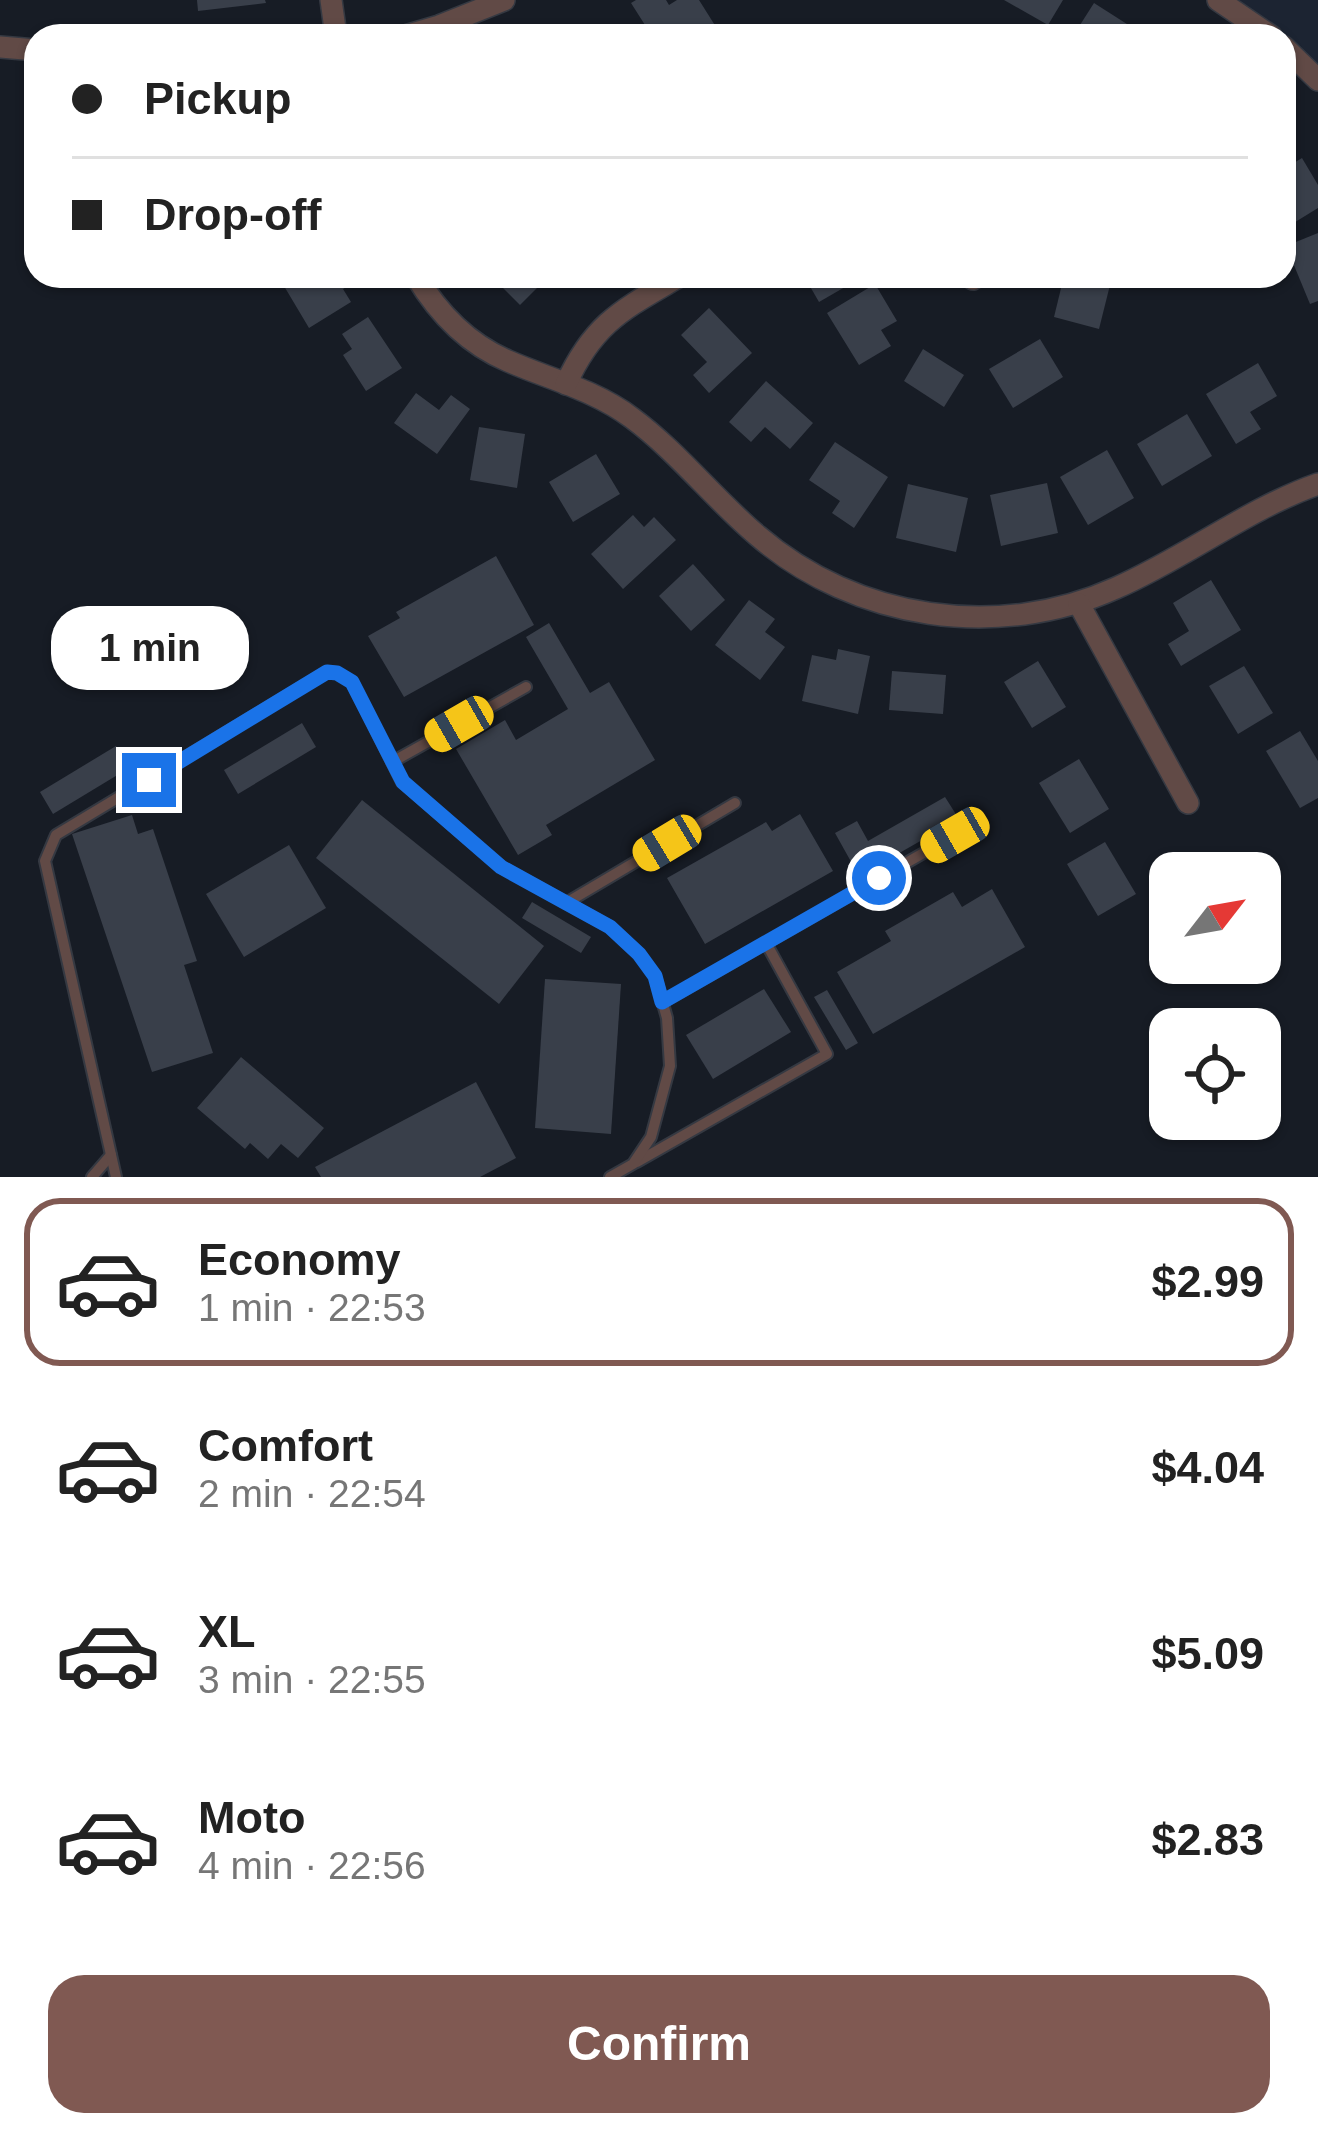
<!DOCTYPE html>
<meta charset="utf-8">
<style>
body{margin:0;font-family:Helvetica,sans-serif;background:#f2f2f2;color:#222;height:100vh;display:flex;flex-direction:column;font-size:45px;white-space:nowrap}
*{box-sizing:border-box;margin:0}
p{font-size:39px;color:#767676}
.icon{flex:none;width:66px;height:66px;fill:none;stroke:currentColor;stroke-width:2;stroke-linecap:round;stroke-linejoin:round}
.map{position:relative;height:1177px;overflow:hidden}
.drawer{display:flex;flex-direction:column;background:#fff;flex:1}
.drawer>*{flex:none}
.banner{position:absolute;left:24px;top:24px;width:1272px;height:264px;border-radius:36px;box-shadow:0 3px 9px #0004;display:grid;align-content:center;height:264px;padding:0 48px;background:#fff}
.needle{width:78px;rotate:59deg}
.tools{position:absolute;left:1149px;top:852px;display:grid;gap:24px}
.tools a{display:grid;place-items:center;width:132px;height:132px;border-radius:24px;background:#fff;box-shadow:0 3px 9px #0004;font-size:60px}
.end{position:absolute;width:54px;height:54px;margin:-27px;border:15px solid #1a73e8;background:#fff;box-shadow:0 0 0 6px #fff}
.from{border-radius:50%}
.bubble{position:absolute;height:84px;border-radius:36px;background:#fff;box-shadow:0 3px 9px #0004;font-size:39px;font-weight:700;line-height:84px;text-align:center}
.car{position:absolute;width:36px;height:72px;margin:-36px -18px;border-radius:15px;box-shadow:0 0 9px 3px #0007;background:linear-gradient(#f5c518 24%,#345 0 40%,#f5c518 0 76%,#345 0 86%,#f5c518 0)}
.banner b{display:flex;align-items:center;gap:42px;height:114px;font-size:45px}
.banner b+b{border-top:3px solid #e0e0e0}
.banner i{width:30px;height:30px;background:#222}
ul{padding:21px 0 0;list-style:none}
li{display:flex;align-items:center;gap:36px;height:168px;margin:0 24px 18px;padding:0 24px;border:6px solid transparent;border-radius:36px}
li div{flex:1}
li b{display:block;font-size:45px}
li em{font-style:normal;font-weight:700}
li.active{border-color:#805952}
li>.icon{width:108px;height:108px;stroke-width:1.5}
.cta{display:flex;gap:24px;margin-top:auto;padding:24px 48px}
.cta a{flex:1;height:138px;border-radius:36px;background:#805952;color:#fff;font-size:48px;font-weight:700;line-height:138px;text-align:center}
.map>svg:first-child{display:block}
.built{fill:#1c2432}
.building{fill:#393f4a}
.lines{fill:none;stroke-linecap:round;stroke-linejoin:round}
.service-casing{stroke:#353942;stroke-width:14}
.minor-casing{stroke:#353942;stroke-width:24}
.service{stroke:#614a46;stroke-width:10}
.minor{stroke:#614a46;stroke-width:21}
.route{stroke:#1a73e8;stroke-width:15}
</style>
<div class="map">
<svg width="1318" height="1177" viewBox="0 0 1318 1177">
<rect width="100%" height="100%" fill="#171c25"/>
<!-- built -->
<polygon class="built" points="1218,0 1318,0 1318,80 1284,47 1284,36 1271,36"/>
<!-- building -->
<g class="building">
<polygon points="197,0 265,0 266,3 198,11"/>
<polygon points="636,0 666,0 669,5 677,0 699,0 716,27 701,36 652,36 631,3"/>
<polygon points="1004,0 1063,0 1048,25"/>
<polygon points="1094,3 1141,33 1139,36 1073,36"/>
<polygon points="1302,158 1318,185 1318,208 1292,224 1284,211 1284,169"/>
<polygon points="1318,233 1318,301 1310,304 1286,246"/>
<polygon points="300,276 351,276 354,282 343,289 351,302 309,328 284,286"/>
<polygon points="499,276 549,276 520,305 495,280"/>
<polygon points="804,276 864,276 819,302"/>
<polygon points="1064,276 1090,276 1111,281 1099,329 1054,317"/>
<polygon points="875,284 897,321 881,330 891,346 859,365 827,313"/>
<polygon points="709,308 752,353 709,393 693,375 707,362 681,335"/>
<polygon points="368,317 402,368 366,391 343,355 352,349 342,334"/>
<polygon points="1040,339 1063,377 1013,408 989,369"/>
<polygon points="923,349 964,375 944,407 904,381"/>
<polygon points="1258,363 1277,396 1250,412 1261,429 1236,444 1206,394"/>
<polygon points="766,381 813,423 790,449 765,427 751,442 729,422"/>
<polygon points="416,393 439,410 451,395 470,409 437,454 394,423"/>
<polygon points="1187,414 1212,456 1162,486 1137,444"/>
<polygon points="479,427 525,434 517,488 470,480"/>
<polygon points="835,442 888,477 854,528 832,513 840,501 809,480"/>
<polygon points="1107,450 1134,498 1088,525 1060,477"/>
<polygon points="596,454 620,494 573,522 549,482"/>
<polygon points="1047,483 1058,533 1001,546 990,495"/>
<polygon points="908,484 968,498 956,552 896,538"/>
<polygon points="633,515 644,527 654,517 676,540 623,589 591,554"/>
<polygon points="496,556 534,625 404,697 368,636 400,618 396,612"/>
<polygon points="693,564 725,600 691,631 659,596"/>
<polygon points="1211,580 1241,630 1181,666 1168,644 1189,631 1173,603"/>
<polygon points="749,600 775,619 765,632 785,647 760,680 715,645"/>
<polygon points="549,623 590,693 609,682 655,760 546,825 552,835 518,855 456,749 505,720 516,740 568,709 526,637"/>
<polygon points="838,649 870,656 858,714 802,701 812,655 836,660"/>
<polygon points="1038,661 1066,707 1032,728 1004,682"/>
<polygon points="1244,666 1273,713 1238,734 1209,686"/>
<polygon points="892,671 946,675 943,714 889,710"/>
<polygon points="302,723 316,747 238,794 224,770"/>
<polygon points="1300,731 1318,761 1318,798 1300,808 1266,751"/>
<polygon points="116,746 129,768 53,814 40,792"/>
<polygon points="1079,759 1109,809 1070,833 1039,783"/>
<polygon points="945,797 959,819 859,876 835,833 857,821 868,841"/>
<polygon points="362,800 544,946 499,1004 316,858"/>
<polygon points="800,814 833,871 705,944 667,878 766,822 772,831"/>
<polygon points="132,815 138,834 153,829 197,961 184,965 213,1053 152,1072 72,834"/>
<polygon points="1105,842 1136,894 1098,916 1067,864"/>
<polygon points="289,845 326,908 244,957 206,894"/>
<polygon points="992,889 1025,947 873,1034 837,972 891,941 885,931 953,892 962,907"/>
<polygon points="532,902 591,937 581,953 522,918"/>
<polygon points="545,979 621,984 611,1134 535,1128"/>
<polygon points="764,989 791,1032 713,1079 686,1035"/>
<polygon points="827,990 858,1043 846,1050 814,997"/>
<polygon points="241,1057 324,1128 298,1158 281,1144 268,1159 250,1143 245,1149 197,1108"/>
<polygon points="476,1082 516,1158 480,1177 321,1177 315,1167"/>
</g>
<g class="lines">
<!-- service casing -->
<g class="service-casing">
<g id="service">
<polyline points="392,762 526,687"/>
<polyline points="566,903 735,803"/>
<polyline points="663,1002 955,835"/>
<polyline points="637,1162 827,1054 766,943"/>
<polyline points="92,1177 111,1155"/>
<polyline points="116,1177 45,861 56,835 327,672 337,673 352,682 402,782 501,867 610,927 639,954 655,976 667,1018 670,1066 651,1137 633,1164 610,1177"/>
</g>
</g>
<!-- minor casing -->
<g class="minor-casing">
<g id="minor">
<polyline points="331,0 336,36"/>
<polyline points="1218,0 1271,36"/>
<polyline points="405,36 439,26 504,0"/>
<polyline points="0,47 36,50"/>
<polyline points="1284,47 1318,80"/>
<path d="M416,276c22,37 52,68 92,85 41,18 87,29 124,57 46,34 82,81 126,118 98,84 240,105 358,52 69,-30 131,-79 202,-104"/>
<polyline points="972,276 973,279"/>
<path d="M566,384c28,-62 58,-75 114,-108"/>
<polyline points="1079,604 1188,803"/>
</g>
</g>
<!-- service -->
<use href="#service" class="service"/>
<!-- minor -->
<use href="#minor" class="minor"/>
</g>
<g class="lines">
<!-- route -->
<polyline class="route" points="149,780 327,672 337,673 352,682 403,782 501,867 610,927 639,954 655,976 662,1002 879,878"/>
</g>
</svg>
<div class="tools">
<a><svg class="needle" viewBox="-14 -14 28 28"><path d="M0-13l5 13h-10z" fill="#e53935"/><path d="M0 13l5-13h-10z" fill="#767676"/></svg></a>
<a><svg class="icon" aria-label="locate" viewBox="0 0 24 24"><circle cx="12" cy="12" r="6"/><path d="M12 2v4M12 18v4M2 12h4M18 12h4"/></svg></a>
</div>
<i class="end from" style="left:879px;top:878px"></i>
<i class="end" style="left:149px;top:780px"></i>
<div class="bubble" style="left:51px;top:606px;width:198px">1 min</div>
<i class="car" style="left:459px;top:724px;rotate:240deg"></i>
<i class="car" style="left:955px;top:835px;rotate:240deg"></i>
<i class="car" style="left:667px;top:843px;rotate:239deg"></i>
<div class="banner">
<b><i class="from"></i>Pickup</b>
<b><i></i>Drop-off</b>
</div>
</div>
<section class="drawer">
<ul>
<li class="active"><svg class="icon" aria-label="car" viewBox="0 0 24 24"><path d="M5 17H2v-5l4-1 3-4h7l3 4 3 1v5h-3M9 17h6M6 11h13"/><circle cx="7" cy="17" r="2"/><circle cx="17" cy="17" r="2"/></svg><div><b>Economy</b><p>1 min · 22:53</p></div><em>$2.99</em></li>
<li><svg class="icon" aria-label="car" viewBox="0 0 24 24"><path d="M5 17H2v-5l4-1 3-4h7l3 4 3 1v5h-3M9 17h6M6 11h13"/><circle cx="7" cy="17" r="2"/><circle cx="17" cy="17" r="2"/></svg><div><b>Comfort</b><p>2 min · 22:54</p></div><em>$4.04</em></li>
<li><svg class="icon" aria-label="car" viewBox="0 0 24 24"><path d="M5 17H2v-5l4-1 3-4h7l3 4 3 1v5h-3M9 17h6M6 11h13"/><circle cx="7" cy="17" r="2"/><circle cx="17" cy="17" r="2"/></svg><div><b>XL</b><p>3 min · 22:55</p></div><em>$5.09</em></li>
<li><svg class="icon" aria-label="car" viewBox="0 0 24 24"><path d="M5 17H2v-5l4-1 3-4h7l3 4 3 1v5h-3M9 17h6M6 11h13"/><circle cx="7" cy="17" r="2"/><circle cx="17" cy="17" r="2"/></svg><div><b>Moto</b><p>4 min · 22:56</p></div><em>$2.83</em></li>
</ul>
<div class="cta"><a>Confirm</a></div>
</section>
